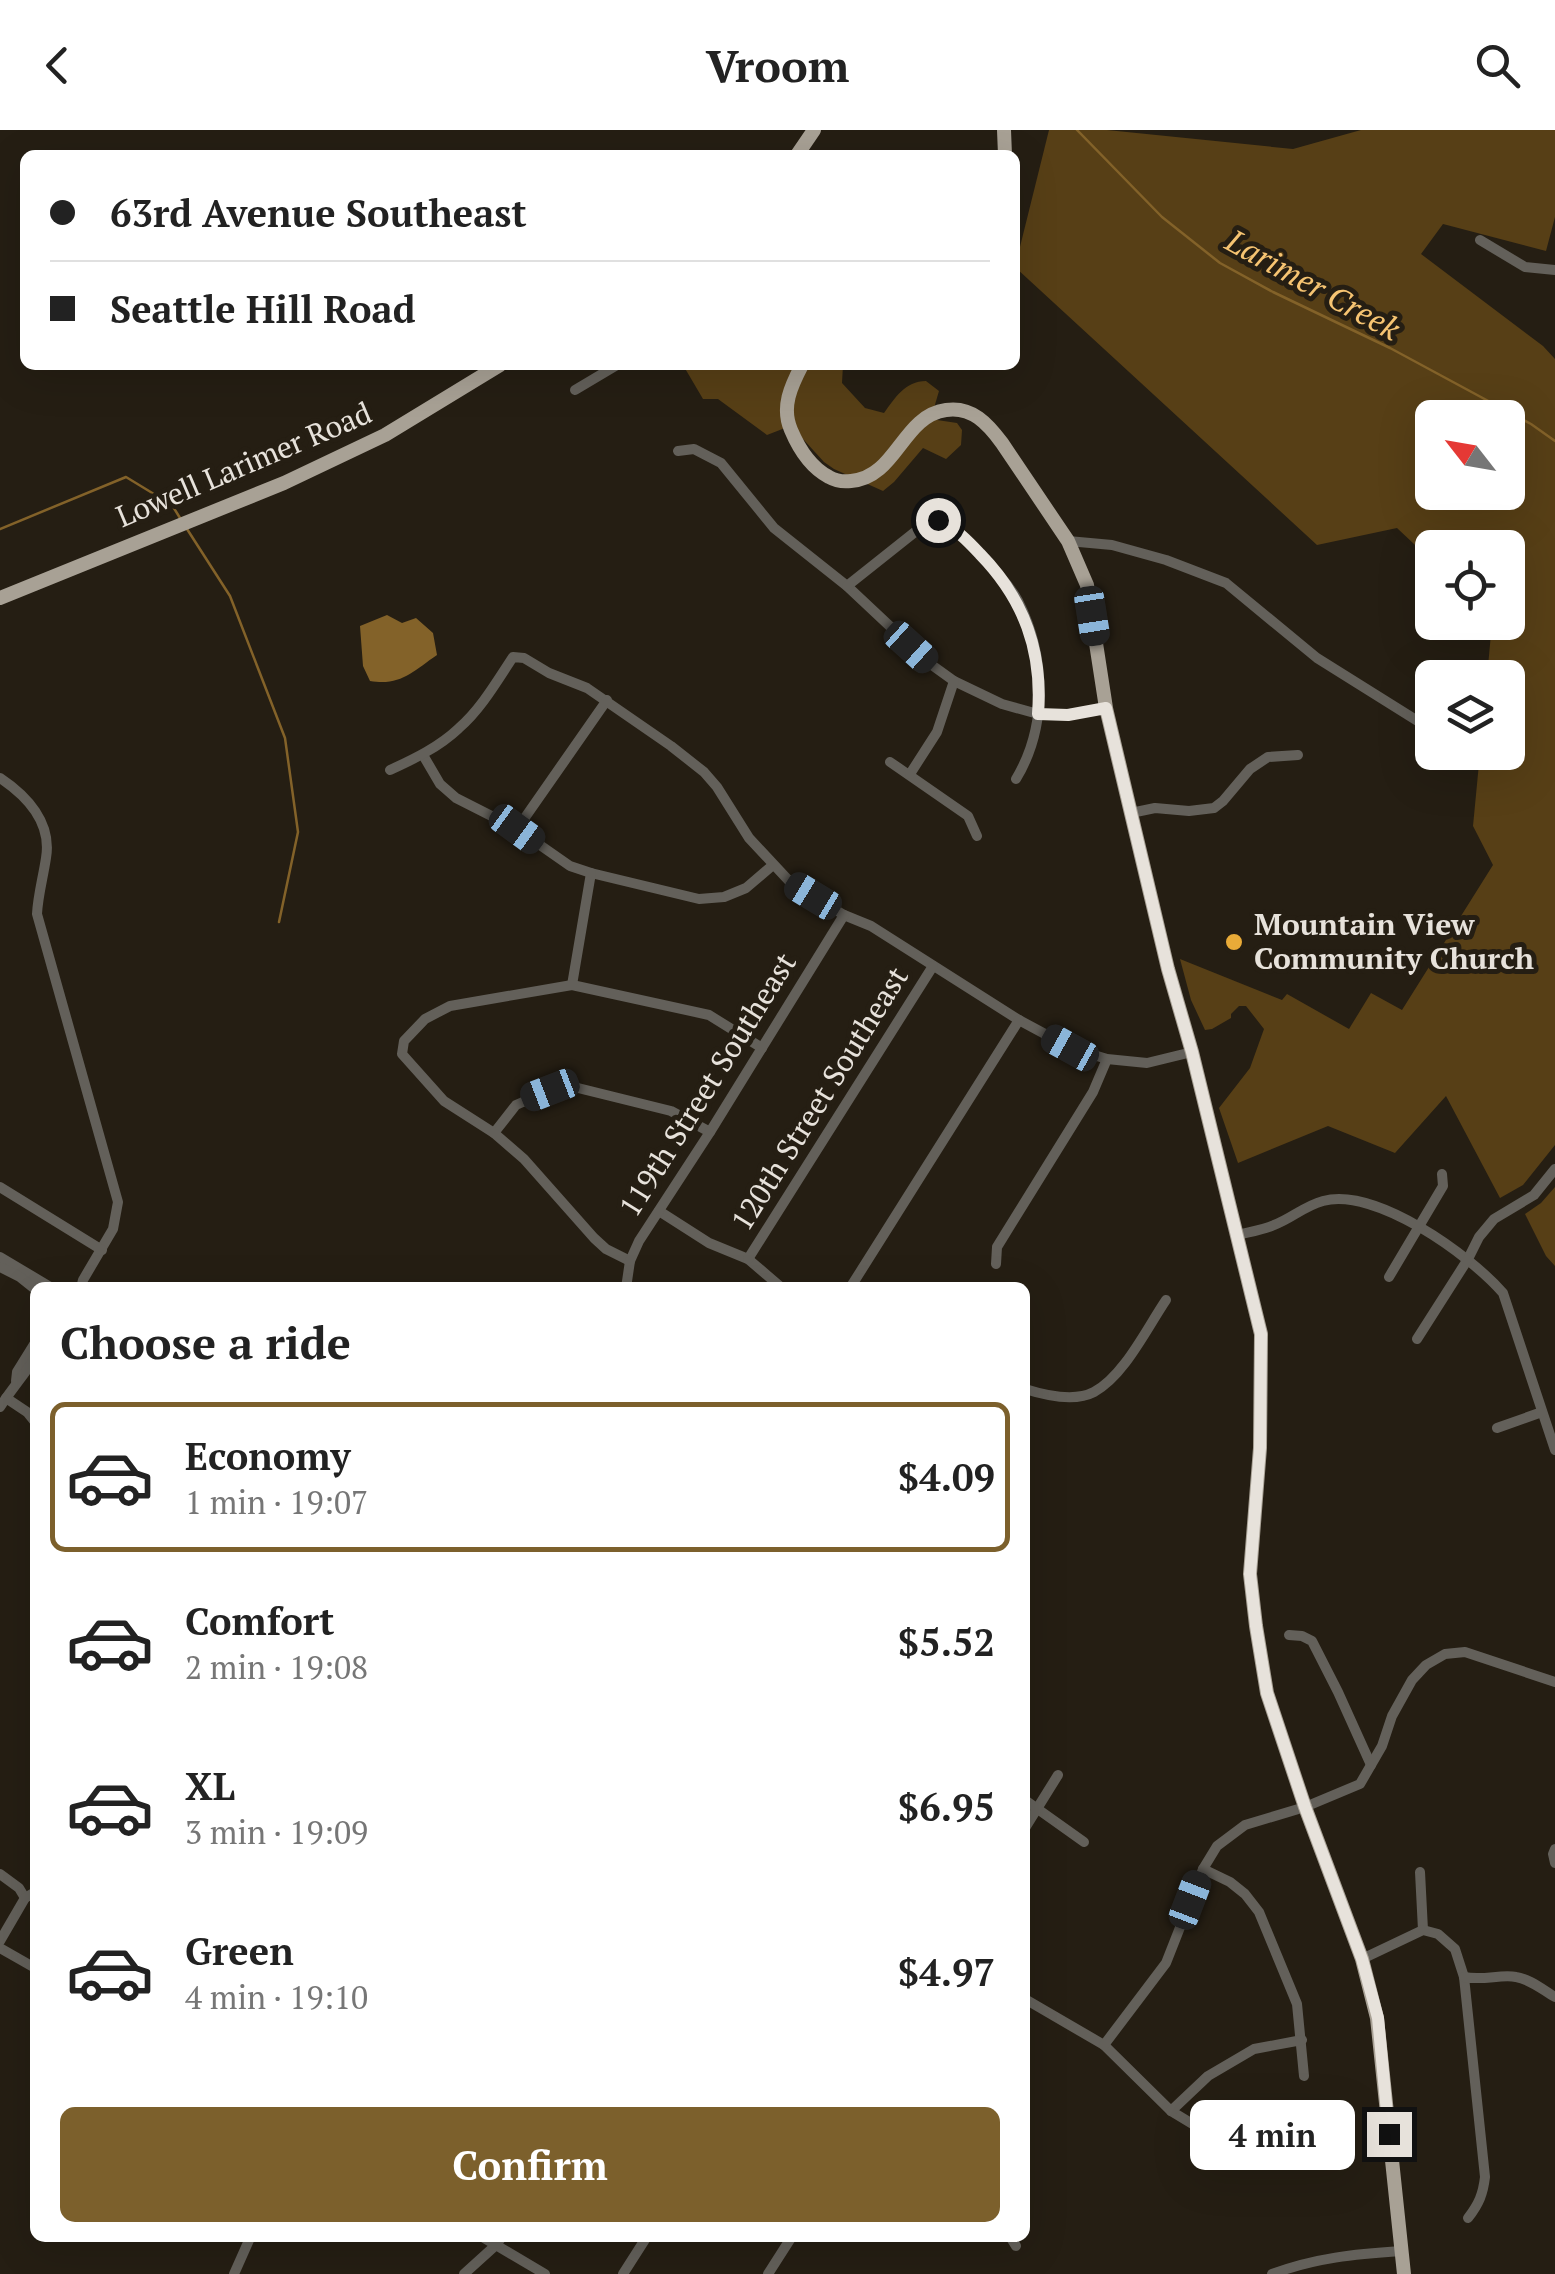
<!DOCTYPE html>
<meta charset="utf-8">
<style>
body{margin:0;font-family:"PT Serif",serif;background:#f6f6f6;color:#222;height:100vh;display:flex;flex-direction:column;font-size:38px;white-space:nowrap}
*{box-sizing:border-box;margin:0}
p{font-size:32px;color:#767676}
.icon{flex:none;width:55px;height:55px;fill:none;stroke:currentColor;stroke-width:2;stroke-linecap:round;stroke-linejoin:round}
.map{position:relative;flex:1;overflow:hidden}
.side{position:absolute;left:30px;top:1152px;width:1000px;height:960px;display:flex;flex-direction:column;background:#fff;border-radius:15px;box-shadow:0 10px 40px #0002}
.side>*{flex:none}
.banner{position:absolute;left:20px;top:20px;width:1000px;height:220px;border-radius:15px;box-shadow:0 10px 40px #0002;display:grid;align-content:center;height:220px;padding:0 30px;background:#fff}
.needle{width:65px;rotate:301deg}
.controls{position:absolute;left:1415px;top:270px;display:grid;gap:20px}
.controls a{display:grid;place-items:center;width:110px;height:110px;border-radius:15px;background:#fff;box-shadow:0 10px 40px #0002;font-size:50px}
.end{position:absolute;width:45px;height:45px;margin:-22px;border:12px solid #e7e2db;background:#111;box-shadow:0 0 0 5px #111}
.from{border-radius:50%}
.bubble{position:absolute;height:70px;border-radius:15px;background:#fff;box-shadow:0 10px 40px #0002;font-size:32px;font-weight:800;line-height:70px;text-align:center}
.car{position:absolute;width:30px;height:60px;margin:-30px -15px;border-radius:12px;box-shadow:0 0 8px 2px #0007;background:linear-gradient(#222 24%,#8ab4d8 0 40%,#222 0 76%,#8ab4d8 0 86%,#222 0)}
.banner b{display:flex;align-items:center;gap:35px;height:95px;font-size:38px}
.banner b+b{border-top:2px solid #e0e0e0}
.banner i{width:25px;height:25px;background:#222}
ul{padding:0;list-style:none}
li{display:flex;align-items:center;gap:30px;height:150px;margin:0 20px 15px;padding:0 10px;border:5px solid transparent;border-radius:15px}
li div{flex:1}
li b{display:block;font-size:38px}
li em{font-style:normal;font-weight:800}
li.active{border-color:#7c602c}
li>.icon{width:90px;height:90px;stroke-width:1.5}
h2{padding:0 30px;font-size:45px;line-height:120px}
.primary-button{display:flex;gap:20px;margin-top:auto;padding:20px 30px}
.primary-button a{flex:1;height:115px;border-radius:15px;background:#7c602c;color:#fff;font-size:40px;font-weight:800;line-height:115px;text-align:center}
header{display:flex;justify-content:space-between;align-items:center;height:130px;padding:0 30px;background:#fff;font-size:45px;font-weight:800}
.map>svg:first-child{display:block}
.green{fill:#573f16;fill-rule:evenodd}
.water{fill:#836229}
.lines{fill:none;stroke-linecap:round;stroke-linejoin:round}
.stream{stroke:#836229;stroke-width:2.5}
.minor{stroke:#63605a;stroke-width:10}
.major{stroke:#a8a195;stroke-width:14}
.route{stroke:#e7e2db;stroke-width:12}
.poi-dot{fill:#e9ab38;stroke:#251e13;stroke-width:4}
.labels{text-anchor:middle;stroke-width:10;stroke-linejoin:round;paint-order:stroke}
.street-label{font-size:30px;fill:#e7e2db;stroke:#251e13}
.poi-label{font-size:30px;font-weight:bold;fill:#e7e2db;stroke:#251e13;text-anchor:start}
.water-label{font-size:32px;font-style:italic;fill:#f6c472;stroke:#251e13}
</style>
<header><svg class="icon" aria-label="back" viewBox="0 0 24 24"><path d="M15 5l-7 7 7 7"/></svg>Vroom<svg class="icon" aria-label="search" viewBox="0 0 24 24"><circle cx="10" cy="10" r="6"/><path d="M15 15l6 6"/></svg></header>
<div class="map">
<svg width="1555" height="2144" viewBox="0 0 1555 2144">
<rect width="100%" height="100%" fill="#251e13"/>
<!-- green -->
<g class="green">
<path d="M1049,0h58l186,19 68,-19h194v87l-9,34 -103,-27 -22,30 122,92 12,13v786l-32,40 -23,13 -54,-102 -51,57 -67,-27 -90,37 -19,-55 31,-40 14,-39 -18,-23h-7l-8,8v4l-19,11 -7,1 -14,-30 -11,-41 102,41 5,-6 62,35 22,-36 31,17 91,-145 -20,-39 7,-73 28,-1v-74l-21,-1 5,-54 16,-1v-74h-76v13l-35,-33 -80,17 -302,-278zM1432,288h76v74h-76z"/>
<path d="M683,235h160l-1,18 23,25 19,5c11,-15 21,-32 42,-32l13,10 -5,17 3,12 20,3 5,7 -1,15 -15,14 -23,-11 -29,34 -11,9 -49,-22 -10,-7 -21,-23 -18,-11 -18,7 -49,-36h-15z"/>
<polygon points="1555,1057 1555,1136 1546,1126 1525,1084 1541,1073"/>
</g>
<!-- water -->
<path class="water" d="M387,485l15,8 14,-5 17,15 4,22c-25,17 -36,31 -67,26l-7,-15 -3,-40z"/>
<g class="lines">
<!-- stream -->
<g class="stream">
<polyline points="1077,0 1162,87 1220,133 1273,162 1390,218 1531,294 1555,311"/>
<polyline points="0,399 126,347 172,375 180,388"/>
<polyline points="187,399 230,466 285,608 298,702 279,792"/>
</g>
<!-- minor -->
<g class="minor">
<polyline points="1480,110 1525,137 1555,140"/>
<polyline points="575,260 617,235"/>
<polyline points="678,321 694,319 721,333 774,398 847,456 929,533 954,551 1002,574 1038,584 1068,585 1106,578"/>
<polyline points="1068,411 1112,415 1166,430 1226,453 1317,528 1432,600"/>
<path d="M847,456l78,-62 13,-4c17,8 28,19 41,33 14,14 29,30 39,48 28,55 30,125 -2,178"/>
<polyline points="423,625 440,654 456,668 517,699 570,736 591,743 699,769 724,767 746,758 773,735"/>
<polyline points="890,632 968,686 977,706"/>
<path d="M390,640c24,-11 49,-23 69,-42 22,-19 38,-47 54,-71l11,1 25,15 38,15 84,58 33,26 13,15 32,51 42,45 53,32 27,11 148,94 52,28 36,11 40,4 45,-11"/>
<polyline points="910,644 937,602 954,551"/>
<path d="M0,648c27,18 52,45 46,80 -3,20 -8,37 -9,56l81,288 -5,27 -30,51 -2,8"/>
<polyline points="1131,683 1155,678 1189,681 1214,678 1223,671 1250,639 1268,627 1298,625"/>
<polyline points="517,699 607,570"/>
<polyline points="572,855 591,743"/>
<polyline points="494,1003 516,975 550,960 574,957 671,981 710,1002"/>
<polyline points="0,1057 102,1120"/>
<polyline points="659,1081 709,1113 748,1129 782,1158"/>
<path d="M1237,1105c12,-3 26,-5 37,-10 17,-6 30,-19 49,-24 53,-14 147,54 180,92l52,157"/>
<polyline points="0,1127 52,1158"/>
<polyline points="748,1129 933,836"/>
<polyline points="630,1131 606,1119 594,1108 524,1029 494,1003 444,971 402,924 404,911 425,889 450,876 572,855 709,885 762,918"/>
<polyline points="996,1134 997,1117 1093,962 1107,929"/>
<polyline points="0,1137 20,1147 35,1159"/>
<polyline points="1389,1147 1443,1056 1442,1044"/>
<polyline points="626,1158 630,1131 639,1111 710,1002 844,785"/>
<polyline points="850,1158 1019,890"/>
<polyline points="1417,1209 1468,1129 1479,1107 1494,1089 1534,1065 1555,1039"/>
<polyline points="16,1251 17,1242 35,1213"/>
<path d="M1025,1259c19,6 50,13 69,3 30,-16 53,-64 72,-92"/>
<polyline points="6,1268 27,1282 35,1292"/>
<path d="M0,1277c11,-17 24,-32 35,-49"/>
<polyline points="1497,1298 1542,1282"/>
<polyline points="1289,1505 1302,1506 1312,1511 1338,1562 1371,1635"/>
<polyline points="1025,1670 1084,1712"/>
<polyline points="1025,1698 1058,1645"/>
<polyline points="1555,1719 1553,1724 1555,1733"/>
<polyline points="1203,1739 1230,1752 1245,1764 1259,1782 1297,1874 1304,1946"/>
<polyline points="1420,1742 1423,1800"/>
<polyline points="0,1744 19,1758 25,1768"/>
<polyline points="0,1811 25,1768 35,1762"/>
<polyline points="0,1818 35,1838"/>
<path d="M1362,1829l61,-29 15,4 17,15 9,28 21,200c-2,17 -6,27 -17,41"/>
<path d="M1464,1847c19,4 37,-3 52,0 14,2 27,13 39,20"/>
<polyline points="1025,1869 1104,1915 1171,1981 1209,2004 1250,2013"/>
<polyline points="1104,1915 1166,1833 1203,1739 1217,1716 1245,1695 1305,1677 1360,1654 1382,1616 1392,1586 1412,1550 1426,1535 1445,1524 1465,1522 1555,1552"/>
<polyline points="1171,1981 1208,1946 1254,1919 1302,1910"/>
<polyline points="484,2108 545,2144"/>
<polyline points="1011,2108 1016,2116"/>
<polyline points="234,2144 250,2108"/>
<polyline points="464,2144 496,2115 501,2108"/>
<polyline points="623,2144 646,2108"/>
<polyline points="768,2144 791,2108"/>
<path d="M1272,2144c43,-16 83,-20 129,-23"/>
</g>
<!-- major -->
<g class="major">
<polyline points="1004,0 1005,25"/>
<polyline points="797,25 814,0"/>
<path d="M802,235c-11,21 -21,42 -11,65 8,19 19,37 38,47 7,4 14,5 22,4 46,-4 51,-65 95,-71 26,-4 42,14 56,33l66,98 19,44 19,123 62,261 24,83 69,282 -1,114 -10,126 6,52 11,67 38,114 57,152 15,59 27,256"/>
<polyline points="0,468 284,353 385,305 500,235"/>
</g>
</g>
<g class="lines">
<!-- route -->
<path class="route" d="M938,390c17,8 29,20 42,34 44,45 63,97 58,160l30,1 38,-7 62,261 24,83 69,282 -1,114 -10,126 6,52 11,67 38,114 57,152 16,59 11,116"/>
</g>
<!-- markers -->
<circle class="poi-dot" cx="1234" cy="812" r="10"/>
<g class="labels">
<!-- street labels -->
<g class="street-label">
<text transform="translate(244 335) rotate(-23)" y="10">Lowell Larimer Road</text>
<text transform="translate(708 955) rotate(-58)" y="10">119th Street Southeast</text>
<text transform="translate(820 969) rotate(-58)" y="10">120th Street Southeast</text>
</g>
<!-- poi labels -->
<g class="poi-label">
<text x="1254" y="805">Mountain View<tspan x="1254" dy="34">Community Church</tspan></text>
</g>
<!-- water labels -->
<g class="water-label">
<text transform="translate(1313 155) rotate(29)" y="11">Larimer Creek</text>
</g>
</g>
</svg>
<div class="controls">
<a><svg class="needle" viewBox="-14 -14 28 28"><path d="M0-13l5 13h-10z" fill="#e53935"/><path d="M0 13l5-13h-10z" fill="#767676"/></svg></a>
<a><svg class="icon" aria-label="locate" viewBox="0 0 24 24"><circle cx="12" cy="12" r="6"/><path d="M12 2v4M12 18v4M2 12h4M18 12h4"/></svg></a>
<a><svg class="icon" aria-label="layers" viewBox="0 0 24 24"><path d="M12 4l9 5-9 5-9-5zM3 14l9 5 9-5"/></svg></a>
</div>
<i class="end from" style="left:938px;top:390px"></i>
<i class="end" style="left:1389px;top:2004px"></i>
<div class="bubble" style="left:1190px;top:1970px;width:165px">4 min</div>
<i class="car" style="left:1092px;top:486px;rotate:171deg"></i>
<i class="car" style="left:911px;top:517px;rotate:132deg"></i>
<i class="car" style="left:517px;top:699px;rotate:126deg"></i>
<i class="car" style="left:813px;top:766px;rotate:301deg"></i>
<i class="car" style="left:1070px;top:918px;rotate:299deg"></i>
<i class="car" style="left:550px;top:960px;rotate:249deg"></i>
<i class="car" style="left:1190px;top:1770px;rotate:21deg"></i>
<div class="banner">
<b><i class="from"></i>63rd Avenue Southeast</b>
<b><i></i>Seattle Hill Road</b>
</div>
<section class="side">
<h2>Choose a ride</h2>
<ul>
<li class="active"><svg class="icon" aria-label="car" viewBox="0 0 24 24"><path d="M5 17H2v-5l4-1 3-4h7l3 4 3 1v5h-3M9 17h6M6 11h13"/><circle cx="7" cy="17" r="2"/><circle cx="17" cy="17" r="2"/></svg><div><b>Economy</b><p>1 min · 19:07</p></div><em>$4.09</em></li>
<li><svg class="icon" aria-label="car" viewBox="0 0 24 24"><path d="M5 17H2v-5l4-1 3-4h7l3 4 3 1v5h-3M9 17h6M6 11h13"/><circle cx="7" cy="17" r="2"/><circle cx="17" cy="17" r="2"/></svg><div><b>Comfort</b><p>2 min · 19:08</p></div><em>$5.52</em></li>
<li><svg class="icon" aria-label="car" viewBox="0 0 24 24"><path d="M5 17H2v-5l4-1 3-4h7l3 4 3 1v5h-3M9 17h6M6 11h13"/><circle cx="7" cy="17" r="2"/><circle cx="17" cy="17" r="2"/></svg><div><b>XL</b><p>3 min · 19:09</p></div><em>$6.95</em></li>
<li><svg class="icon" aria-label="car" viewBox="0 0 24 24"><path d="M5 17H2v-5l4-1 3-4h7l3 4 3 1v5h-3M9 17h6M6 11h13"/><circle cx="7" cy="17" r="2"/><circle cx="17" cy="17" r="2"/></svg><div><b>Green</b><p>4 min · 19:10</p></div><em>$4.97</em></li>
</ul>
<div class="primary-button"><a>Confirm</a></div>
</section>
</div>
